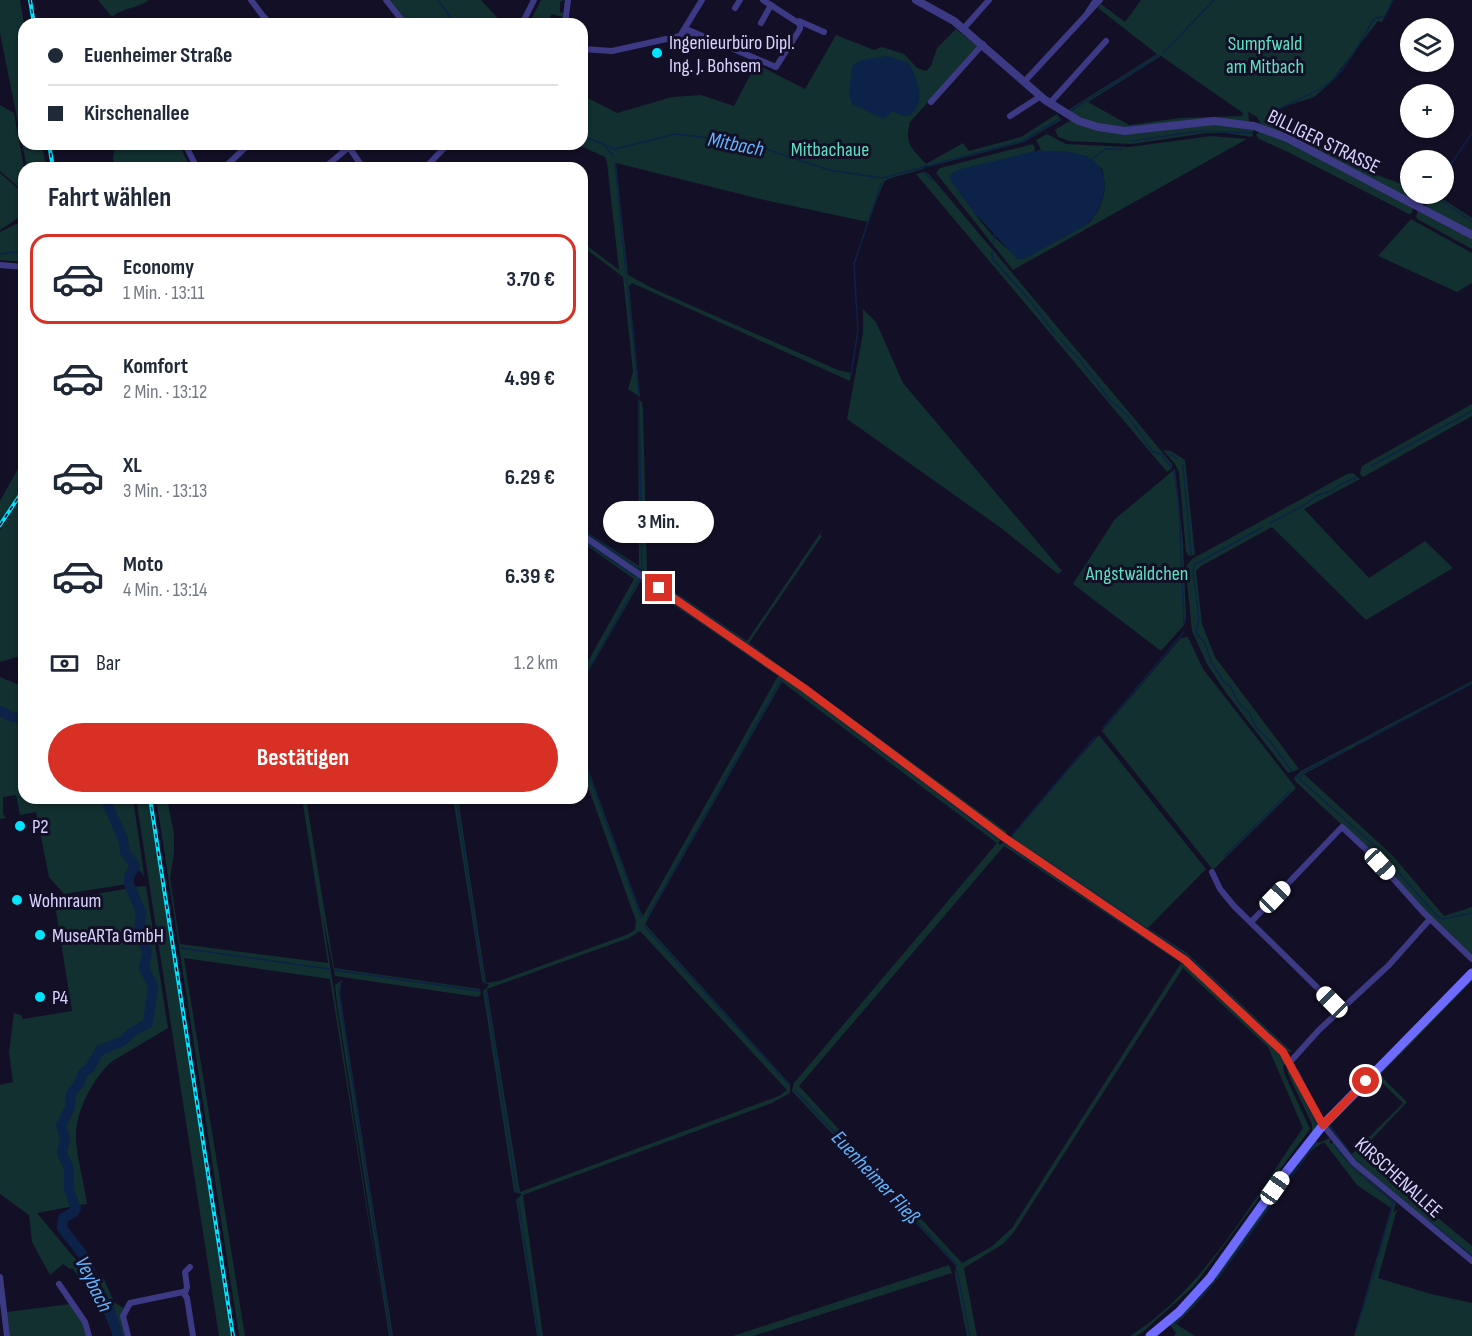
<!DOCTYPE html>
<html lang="de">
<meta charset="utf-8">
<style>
body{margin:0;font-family:"Sofia Sans Condensed",sans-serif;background:#f2f2f3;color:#1f2937;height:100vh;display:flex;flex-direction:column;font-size:22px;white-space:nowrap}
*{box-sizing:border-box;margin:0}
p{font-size:20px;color:#747a83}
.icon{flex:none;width:33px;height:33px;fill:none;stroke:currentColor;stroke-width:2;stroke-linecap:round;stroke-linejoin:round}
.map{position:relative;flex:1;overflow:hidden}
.details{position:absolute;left:18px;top:162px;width:570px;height:642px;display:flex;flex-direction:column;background:#fff;border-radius:18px;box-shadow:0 2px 4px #0004}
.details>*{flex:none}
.guide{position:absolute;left:18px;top:18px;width:570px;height:132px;border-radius:18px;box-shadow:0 2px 4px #0004;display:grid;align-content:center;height:132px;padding:0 30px;background:#fff}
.tools{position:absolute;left:1400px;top:18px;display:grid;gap:12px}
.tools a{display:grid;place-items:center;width:54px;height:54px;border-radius:50%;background:#fff;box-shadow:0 2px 4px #0004;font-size:30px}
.end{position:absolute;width:27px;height:27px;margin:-14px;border:8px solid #d93025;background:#fff;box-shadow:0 0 0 3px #fff}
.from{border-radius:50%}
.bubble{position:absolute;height:42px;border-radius:21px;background:#fff;box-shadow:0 2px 4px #0004;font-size:20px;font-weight:700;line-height:42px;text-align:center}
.car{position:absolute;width:18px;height:36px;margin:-18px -9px;border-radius:8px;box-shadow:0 0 4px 2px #0007;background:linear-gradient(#fff 24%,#345 0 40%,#fff 0 76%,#345 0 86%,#fff 0)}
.guide b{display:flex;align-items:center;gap:21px;height:57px;font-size:22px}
.guide b+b{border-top:2px solid #e0e1e3}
.guide i{width:15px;height:15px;background:#1f2937}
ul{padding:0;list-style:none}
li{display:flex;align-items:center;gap:18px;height:90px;margin:0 12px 9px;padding:0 18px;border:3px solid transparent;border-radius:18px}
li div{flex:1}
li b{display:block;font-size:22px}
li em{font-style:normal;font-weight:700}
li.selected{border-color:#d93025}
li>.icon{width:54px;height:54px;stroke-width:1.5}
h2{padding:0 30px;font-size:27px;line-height:72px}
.pay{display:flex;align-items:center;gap:15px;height:66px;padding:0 30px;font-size:22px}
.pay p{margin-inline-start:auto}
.button{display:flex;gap:12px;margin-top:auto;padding:12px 30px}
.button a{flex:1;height:69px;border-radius:36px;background:#d93025;color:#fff;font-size:24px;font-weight:700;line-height:69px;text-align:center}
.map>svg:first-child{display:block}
.green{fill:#12302f;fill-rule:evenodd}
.water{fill:#0c2248}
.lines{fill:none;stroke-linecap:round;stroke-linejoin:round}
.stream{stroke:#0c2248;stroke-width:1.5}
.river{stroke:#0c2248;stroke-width:10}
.minor{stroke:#3d3a85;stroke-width:6}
.tertiary{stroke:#3d3a85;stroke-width:8}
.secondary{stroke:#6f6bff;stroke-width:9}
.rail-casing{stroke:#00e5ff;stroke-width:4}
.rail{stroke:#130f26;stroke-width:1.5;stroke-dasharray:4.5;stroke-linecap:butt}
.route{stroke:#d93025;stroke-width:8}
.poi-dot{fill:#00e5ff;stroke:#130f26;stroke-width:2}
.labels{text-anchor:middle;stroke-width:6;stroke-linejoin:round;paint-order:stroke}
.poi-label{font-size:20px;fill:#d9d4ff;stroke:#130f26;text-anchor:start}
.park-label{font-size:20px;fill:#5fe0c0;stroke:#130f26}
.street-label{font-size:20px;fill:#d9d4ff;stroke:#130f26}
.water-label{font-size:21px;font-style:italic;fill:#62b6ff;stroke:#130f26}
</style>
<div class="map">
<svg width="1472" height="1336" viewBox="0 0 1472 1336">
<rect width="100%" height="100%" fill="#130f26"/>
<!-- green -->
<g class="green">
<polygon points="0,0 20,0 24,24 24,144 42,144 46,168 27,168 0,33"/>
<path d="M98,0h51c-12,9 -26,7 -37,17z"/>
<polygon points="389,0 481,0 503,24 408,24"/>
<polygon points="541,0 564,0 560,2 560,12 564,13 563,17 552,14 546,24 529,24"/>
<path d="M1141,0h252l-11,22 -4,-1 -49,63 -15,13 -31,10 -16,11 113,58 30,11v7h16l-5,8 -3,1 -157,-78 -4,-8 -9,-5 1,9c-14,0 -28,-4 -42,-2 -47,4 -96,20 -139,-9l89,-56 -59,-46 3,-4 24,18zM1161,56l82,57 -1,3 -62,2 -51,7 -41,-23z"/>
<path d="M956,29l22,18 -68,75c-6,23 2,26 16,42l37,-21 6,8 52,-14 36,-23 4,6 -37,22 -96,25 -2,-2 -3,4 -35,10 -4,3 -16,40 -108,-23 -144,-36 12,112 26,14 184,81 13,3 -1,8 -218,-98 -3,3 11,111 -12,-8 5,-17 -10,-95 -41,-31v-4l37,28 -12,-107 -2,-6 -29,-13h6v-49l35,18 55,-16 29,-2 33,11 22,-42 49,25 31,-54 38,15 8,-3 22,7 13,14 9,3 5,-5 6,-18z"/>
<polygon points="0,105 14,113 24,168 24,192 0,171"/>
<polygon points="1071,120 1095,129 1118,134 1135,134 1214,124 1254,128 1252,137 1225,133 1206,133 1132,144 1069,141 1058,137 1055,130"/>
<polygon points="1259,131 1288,142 1413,208 1412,213 1409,214 1288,152 1259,139 1256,135"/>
<path d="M1047,134l19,10 63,3 82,-11 36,3 -234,131 -77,-97 4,-5 93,-24 2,4 -1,4 -82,21c16,33 38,68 71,86l67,-37c13,-14 18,-34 12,-53l-16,-13 -33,-5h-17l5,-1 -5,-10z"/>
<polygon points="127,144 179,144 188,163 178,168 117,168 113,160 114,151"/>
<polygon points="925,172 929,174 1138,423 1172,464 1172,468 1167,472 916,174"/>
<polygon points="0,173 24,194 24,214 0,230"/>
<polygon points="1430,194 1435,194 1472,218 1472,232 1426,207"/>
<polygon points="1418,211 1472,238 1472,249 1417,219 1416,216"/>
<polygon points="1411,219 1472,253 1472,283 1457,292 1378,256"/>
<polygon points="16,224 24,224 24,262 0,260 0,232"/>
<polygon points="863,309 876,322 903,383 1062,571 1058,574 1001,528 847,419 863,333"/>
<polygon points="638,399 642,402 643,410 647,573 747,641 823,529 820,535 822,536 749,643 1007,832 1005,835 582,533 582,529 639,566"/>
<polygon points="1472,404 1472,416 1363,477 1360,474 1362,466"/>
<polygon points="1163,450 1171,451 1185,460 1195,555 1189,556 1186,552 1179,472 1175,464"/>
<polygon points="24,458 24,484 0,522 0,501"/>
<polygon points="1175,469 1183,543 1186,619 1184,625 1161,651 1073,584 1115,519"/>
<polygon points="1353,473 1360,479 1304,509 1369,578 1425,541 1453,568 1366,620 1272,527 1201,566 1196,571 1202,624 1215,657 1299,769 1288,773 1227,694 1207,664 1192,631 1186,572 1187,565 1192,559 1347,474"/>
<polygon points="24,494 24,655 0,662 0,530"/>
<path d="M582,537l198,136 222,166 -4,4 2,2 5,-4 178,121 -1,3 3,-1 88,80 15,18 -5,4 1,7 26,56 -116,157 -49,44 -9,6h-6c74,-46 124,-138 173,-208l-35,-81 -85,-79 -169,264 -11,12 -39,24 13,68h-10l-12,-61 1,-9 -164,-175 2,-8 203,-240 -215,-161 -137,242 145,160v9l-18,10 -249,92 20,141h-6l-21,-136 6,-6 -8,-2 -31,-201 6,-6 -7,-4 -29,-183h5l28,185 13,-2 127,-46 9,-5 1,-9 -54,-151v-18l57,156 4,8 135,-240 -138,-94 -58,101v-11l52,-93 -52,-37zM1004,846l177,117 -169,265 -21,19 -29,16 -163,-177zM640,931l147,159 -8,6 -259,96 -33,-203 142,-51z"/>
<polygon points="1188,637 1203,669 1296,788 1213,870 1102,731 1181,638"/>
<polygon points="0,677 24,687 24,715 11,715 0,708"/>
<polygon points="1472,681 1472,684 1304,774 1392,855 1444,916 1472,907 1472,957 1426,913 1357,839 1296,782 1294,778 1301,771"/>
<path d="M0,714l12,6h12v78h80c11,22 15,47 29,67l-5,19 -64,10 -15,-17 -13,-65 -16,3 -4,-20 -13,2v17l3,4 -6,1z"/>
<polygon points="1099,735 1206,869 1148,928 1187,953 1292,1052 1287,1052 1194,965 1009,838"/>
<path d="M106,798h27l11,76c-17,-11 -27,-56 -38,-76z"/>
<polygon points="136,798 148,798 231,1336 219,1336"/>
<polygon points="156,798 167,798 174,834 174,853 170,878 180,944 328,963 302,798 306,798 334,968 480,989 481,994 478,997 335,976 322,913 387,1336 330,979 184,958 245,1336 239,1336"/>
<path d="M146,886l22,142 -57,34c-18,17 -36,50 -35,76 1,22 8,44 11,66l-8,1 -7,-13 -2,-25 -7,-12 4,-17 -3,-15 8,-15 2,-16 12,-13 -1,-4 21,-28 18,-4 11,-11 16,-8 4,-38 -1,-7 -8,-10 3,-18 -8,-18 2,-20 -10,-26z"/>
<path d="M130,888l10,26 -2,19 7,18 -3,16 10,19 -3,32 -25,21 -26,9 -8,18 -22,27v14l-10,19 6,10 -4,19 7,18 1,20 7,13 -38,7 40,48 9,7 4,11 13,-2 11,25 9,6 -2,11 4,17h-12c-10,-30 -20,-44 -41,-68l-2,1 -7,-5 -13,11 -18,-33 -3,-27 -29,-21v-109l13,-3 -4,-30 5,-39 7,2 2,4 49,-8 -16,-100 11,-12z"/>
<polygon points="1472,977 1472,981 1380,1075 1407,1102 1359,1153 1472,1246 1472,1259 1365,1171 1328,1126 1363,1089 1365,1090 1330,1125 1352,1154 1403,1103 1377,1078 1371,1081"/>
<polygon points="342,980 340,994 393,1336 389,1336 337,1003 335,985"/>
<polygon points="1289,1065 1319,1122 1312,1133 1312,1124 1288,1074 1287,1068"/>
<path d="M1330,1138v6l4,-2 27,31 35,30 -3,10 4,-4 -19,69 53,16 41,9v33h-118l37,-128 -34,-23 -33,-43c-23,12 -39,43 -53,63 -30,42 -57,84 -95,119l19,12h-21l2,-3 -6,-8 43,-45h3v-4l77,-108 23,-27 2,2z"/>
<polygon points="949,1265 952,1273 753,1336 733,1336"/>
<polygon points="70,1304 82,1319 87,1336 10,1336 7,1312"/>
</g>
<!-- water -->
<g class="water">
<path d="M887,56l22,7c8,16 19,40 0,53h-7l-9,-5 -9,8 -32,-15 -3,-11 3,-27 9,-6z"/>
<path d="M1036,151c28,-1 74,-1 68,40 -1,9 -6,23 -13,29 -10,10 -28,17 -40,24 -10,5 -22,16 -34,15l-45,-49 -21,-29 -1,-5 7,-6z"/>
</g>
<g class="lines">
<!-- stream -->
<g class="stream">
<polyline points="438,0 455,24"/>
<polyline points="1164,52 1214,0"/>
<polyline points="1070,111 1159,55"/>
<path d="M1267,116c18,-13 40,-18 58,-30 22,-15 35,-45 49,-67l11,-3 8,-16"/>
<polyline points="582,136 615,149 675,134 745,142 829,170 882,178 1023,141 1059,119"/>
<polyline points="1132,141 1201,131 1252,133"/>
<polyline points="606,147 613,156"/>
<polyline points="1091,160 1105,149 1122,149"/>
<polyline points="615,163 626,274"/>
<polyline points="924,173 933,180"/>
<polyline points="1443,176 1472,133"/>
<polyline points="1432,194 1472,222"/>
<polyline points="993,242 995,234"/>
<polyline points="992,252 992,258 1032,303 1055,334"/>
<polyline points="0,254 24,251"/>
<polyline points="627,279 639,395"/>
<polyline points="1059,338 1081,361 1109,399 1128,416 1152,451 1162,455 1171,467"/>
<polyline points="851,375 858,330 854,264 881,184"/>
<polyline points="639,401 642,571"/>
<polyline points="1169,453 1177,459"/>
<polyline points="1183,465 1191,554"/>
<polyline points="1371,466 1472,411"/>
<polyline points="1174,471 1179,506 1184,623"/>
<polyline points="1270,523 1303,506 1316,496 1331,491 1339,485 1357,477"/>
<polyline points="1263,527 1194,565 1193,573 1199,618 1196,633 1205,643 1211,662 1224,682 1230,686 1239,704 1249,712 1256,727 1269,740 1291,770"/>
<polyline points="582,530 641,570"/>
<polyline points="582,540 635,576"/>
<polyline points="648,575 745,642"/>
<polyline points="639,579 779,675"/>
<polyline points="748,644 1005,834"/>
<polyline points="582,682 639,580"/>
<polyline points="790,682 903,767"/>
<polyline points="1103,728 1184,632"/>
<polyline points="1355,745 1472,683"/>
<polyline points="582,756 641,917"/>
<polyline points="906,769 1000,840"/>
<polyline points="1296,776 1374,845 1437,916 1443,919 1472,913"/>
<polyline points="1300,779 1303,772 1348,749"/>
<polyline points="139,798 140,800"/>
<polyline points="456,798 484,983"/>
<polyline points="1010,837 1186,955"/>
<polyline points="1011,837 1095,737"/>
<polyline points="1005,843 1180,961"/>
<polyline points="1225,856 1290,791"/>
<polyline points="135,866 144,875"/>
<polyline points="647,918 783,677 787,680"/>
<polyline points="644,926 789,1084"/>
<polyline points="181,948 329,969"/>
<polyline points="1189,957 1288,1052"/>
<polyline points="334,970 480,991"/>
<polyline points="340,983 339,993 391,1336"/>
<polyline points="486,992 517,1193"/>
<polyline points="1298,1069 1308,1091"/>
<polyline points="1290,1071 1317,1124"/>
<polyline points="795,1090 957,1265"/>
<polyline points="1330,1127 1347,1149"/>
<polyline points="1335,1146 1358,1173 1393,1202 1378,1258"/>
<polyline points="1354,1158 1360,1164"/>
<polyline points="518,1198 539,1336"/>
<polyline points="1426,1219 1472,1256"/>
<polyline points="957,1271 970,1336"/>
<polyline points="1218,1278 1315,1144"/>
<polyline points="1175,1323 1215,1281"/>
<polyline points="1356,1330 1377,1263"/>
</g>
<!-- river -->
<g class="river">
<polyline points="0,711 12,717 24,718"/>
<polyline points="105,798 123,839 125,852 135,866 129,877 129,884 141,912 139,932 147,951 144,968 153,986 148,1023 131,1033 123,1041 100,1050 90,1068 83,1073 80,1083 71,1093 70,1108 61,1125 65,1138 62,1153 69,1169 69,1190 76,1208 74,1212 63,1218 62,1228 87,1260 92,1278 110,1311 118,1336"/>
</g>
<!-- minor -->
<g class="minor">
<polyline points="251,0 269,24"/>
<polyline points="386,0 405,24"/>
<polyline points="735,8 740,0"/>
<polyline points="1088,12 1096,0"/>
<polyline points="799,21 824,32"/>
<polyline points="761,23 771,5"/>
<polyline points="258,24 265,18"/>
<polyline points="522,24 534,0"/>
<polyline points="565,24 568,0"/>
<polyline points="964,28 989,0"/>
<polyline points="686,29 776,67 800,29 800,24 763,0"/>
<polyline points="681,35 705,38"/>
<polyline points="582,49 612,51 680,36 702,0"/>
<polyline points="1025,81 1100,0"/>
<polyline points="931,102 983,44"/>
<polyline points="1050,103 1106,41"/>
<polyline points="1010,116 1041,96"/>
<polyline points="185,144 197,168"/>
<polyline points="347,144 363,168"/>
<polyline points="224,168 249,144"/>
<polyline points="324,168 349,147"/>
<polyline points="425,168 448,144"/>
<polyline points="0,265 24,267"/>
<polyline points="582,535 804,688 1005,838 1185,960 1283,1052 1323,1125 1354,1163 1472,1261"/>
<polyline points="1212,872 1220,889 1234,906 1340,1010"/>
<polyline points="1251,922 1342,827 1372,855 1423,912 1472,959"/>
<polyline points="1290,1062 1319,1030 1389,965 1430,919"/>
<polyline points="0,1277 7,1336"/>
<polyline points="59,1284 85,1322 89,1336"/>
<polyline points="185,1293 187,1287 185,1272 190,1267"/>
<polyline points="128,1336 123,1316 130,1303 183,1292 187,1298 193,1336"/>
</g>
<!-- tertiary -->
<polyline class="tertiary" points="916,0 954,21 1045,100 1079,121 1098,127 1125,131 1214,121 1254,126 1287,138 1472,235"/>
<!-- secondary -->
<polyline class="secondary" points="1150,1336 1179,1312 1210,1278 1286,1172 1323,1125 1472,973"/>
<!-- rail casing -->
<g class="rail-casing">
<g id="rail">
<polyline points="30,0 34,24"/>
<polyline points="49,144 53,168"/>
<polyline points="0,525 24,489"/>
<polyline points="150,798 233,1336"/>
</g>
</g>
<!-- rail -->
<use href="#rail" class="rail"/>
</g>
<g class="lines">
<!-- route -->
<polyline class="route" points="659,588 804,688 1005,838 1185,960 1283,1052 1323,1125 1366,1081"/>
</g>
<!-- markers -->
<g class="poi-dot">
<circle cx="657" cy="53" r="6"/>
<circle cx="20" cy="826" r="6"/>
<circle cx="17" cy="900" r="6"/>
<circle cx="40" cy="935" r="6"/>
<circle cx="40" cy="997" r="6"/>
</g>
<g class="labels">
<!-- poi labels -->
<g class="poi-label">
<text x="669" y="49">Ingenieurbüro Dipl.<tspan x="669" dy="23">Ing. J. Bohsem</tspan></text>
<text x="32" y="833">P2</text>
<text x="29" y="907">Wohnraum</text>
<text x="52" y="942">MuseARTa GmbH</text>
<text x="52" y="1004">P4</text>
</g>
<!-- park labels -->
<g class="park-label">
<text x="1265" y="50">Sumpfwald<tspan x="1265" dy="23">am Mitbach</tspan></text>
<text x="830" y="156">Mitbachaue</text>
<text x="1137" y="580">Angstwäldchen</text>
</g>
<!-- street labels -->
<g class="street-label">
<text transform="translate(1324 141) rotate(26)" y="7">BILLIGER STRASSE</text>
<text transform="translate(1399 1177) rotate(42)" y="7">KIRSCHENALLEE</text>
</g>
<!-- water labels -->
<g class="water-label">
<text transform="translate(736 144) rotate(11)" y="7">Mitbach</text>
<text transform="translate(876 1177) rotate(47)" y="7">Euenheimer Fließ</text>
<text transform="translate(94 1284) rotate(64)" y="7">Veybach</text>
</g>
</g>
</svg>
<div class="tools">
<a><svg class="icon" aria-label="layers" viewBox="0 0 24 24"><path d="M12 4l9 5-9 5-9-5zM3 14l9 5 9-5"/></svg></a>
<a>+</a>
<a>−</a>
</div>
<i class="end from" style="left:1366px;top:1081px"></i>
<i class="end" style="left:659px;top:588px"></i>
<div class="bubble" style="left:603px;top:501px;width:111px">3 Min.</div>
<i class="car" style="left:1380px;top:864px;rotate:137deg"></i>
<i class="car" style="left:1275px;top:897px;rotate:44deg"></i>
<i class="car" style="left:1332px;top:1002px;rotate:315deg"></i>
<i class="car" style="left:1275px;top:1188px;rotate:35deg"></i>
<div class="guide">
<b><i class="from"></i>Euenheimer Straße</b>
<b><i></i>Kirschenallee</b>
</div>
<section class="details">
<h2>Fahrt wählen</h2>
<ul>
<li class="selected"><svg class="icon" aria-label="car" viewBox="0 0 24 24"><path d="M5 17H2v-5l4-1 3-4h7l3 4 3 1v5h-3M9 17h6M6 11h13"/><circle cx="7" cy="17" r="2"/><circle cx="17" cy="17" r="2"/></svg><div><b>Economy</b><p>1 Min. · 13:11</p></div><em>3.70 €</em></li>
<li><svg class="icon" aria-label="car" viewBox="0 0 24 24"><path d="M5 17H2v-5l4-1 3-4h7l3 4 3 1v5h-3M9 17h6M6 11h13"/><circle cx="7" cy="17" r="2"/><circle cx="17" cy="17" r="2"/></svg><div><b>Komfort</b><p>2 Min. · 13:12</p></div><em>4.99 €</em></li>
<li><svg class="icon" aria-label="car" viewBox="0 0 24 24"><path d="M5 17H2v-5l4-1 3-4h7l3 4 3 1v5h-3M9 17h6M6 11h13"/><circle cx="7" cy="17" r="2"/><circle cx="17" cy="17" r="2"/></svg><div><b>XL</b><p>3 Min. · 13:13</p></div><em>6.29 €</em></li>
<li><svg class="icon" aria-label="car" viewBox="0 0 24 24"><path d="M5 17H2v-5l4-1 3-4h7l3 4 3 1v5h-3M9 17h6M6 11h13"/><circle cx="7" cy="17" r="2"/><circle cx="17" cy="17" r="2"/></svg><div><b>Moto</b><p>4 Min. · 13:14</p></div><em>6.39 €</em></li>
</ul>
<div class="pay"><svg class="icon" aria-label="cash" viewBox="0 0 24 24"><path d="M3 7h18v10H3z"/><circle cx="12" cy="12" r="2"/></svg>Bar<p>1.2 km</p></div>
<div class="button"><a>Bestätigen</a></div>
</section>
</div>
